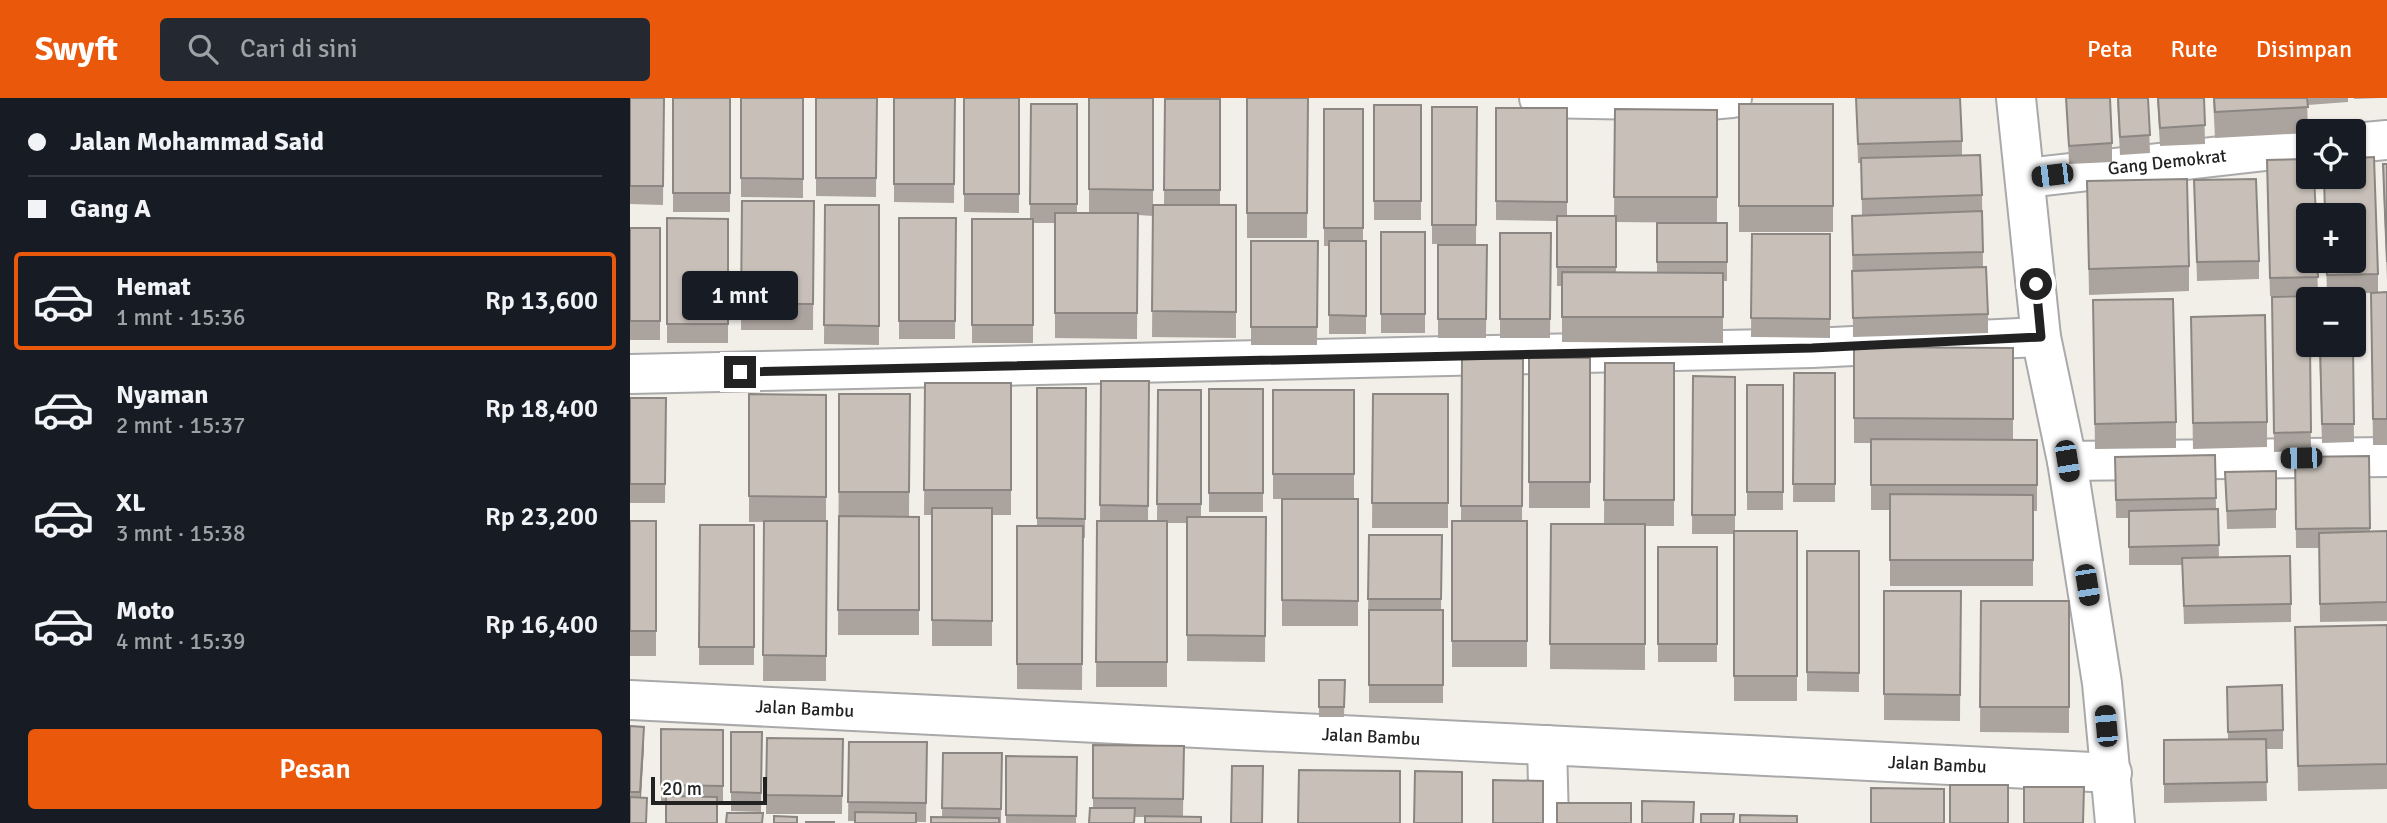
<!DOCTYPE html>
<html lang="id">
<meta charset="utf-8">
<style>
body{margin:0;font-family:Signika,sans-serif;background:#242831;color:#f1f3f6;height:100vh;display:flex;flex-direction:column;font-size:26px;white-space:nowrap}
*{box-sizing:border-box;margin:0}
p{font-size:23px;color:#9ea1a6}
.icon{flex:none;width:38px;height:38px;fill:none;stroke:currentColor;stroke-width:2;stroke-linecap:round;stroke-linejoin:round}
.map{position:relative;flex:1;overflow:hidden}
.side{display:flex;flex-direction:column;background:#171b24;width:630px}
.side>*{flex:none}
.top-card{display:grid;align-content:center;height:154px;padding:0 28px;background:#171b24}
.fabs{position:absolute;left:1666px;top:21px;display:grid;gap:14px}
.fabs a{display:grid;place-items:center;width:70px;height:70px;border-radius:7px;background:#171b24;box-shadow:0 2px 5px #0004;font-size:35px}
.scale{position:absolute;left:21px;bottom:18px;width:116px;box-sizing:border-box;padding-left:7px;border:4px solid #222;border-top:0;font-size:19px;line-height:24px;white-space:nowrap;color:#222;-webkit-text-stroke:5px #fff;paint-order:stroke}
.end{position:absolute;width:32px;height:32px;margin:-16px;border:9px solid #222;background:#fff;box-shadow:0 0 0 4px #fff}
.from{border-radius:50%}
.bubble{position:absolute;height:49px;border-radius:7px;background:#171b24;box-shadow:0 2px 5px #0004;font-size:23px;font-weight:600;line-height:49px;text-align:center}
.car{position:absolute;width:21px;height:42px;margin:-21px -10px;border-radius:9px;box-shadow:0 0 5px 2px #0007;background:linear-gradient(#222 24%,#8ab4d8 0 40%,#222 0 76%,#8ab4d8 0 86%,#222 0)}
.top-card b{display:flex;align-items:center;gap:24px;height:66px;font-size:26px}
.top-card b+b{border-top:2px solid #363941}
.top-card i{width:18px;height:18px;background:#f1f3f6}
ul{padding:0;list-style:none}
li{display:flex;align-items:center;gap:21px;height:98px;margin:0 14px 10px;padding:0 14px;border:4px solid transparent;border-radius:7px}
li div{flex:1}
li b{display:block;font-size:26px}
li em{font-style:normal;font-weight:600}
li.on{border-color:#ea580c}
li>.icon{width:63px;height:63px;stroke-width:1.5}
.primary-button{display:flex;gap:14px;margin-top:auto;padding:14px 28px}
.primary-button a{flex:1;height:80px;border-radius:7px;background:#ea580c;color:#fff;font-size:28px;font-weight:600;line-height:80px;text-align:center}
header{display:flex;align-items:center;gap:42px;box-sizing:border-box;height:98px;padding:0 35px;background:#ea580c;color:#fff}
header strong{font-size:33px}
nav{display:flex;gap:38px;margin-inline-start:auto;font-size:24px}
.search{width:490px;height:63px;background:#242831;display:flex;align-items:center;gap:18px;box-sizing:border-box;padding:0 24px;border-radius:7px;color:#9ea1a6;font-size:26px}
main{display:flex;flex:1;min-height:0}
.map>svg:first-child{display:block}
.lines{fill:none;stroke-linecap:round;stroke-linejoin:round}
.minor-casing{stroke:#a9a9a9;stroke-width:42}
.minor{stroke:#fff;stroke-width:38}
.wall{fill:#aba49e;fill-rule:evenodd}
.shaded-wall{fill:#8b8681}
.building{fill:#c7bfb8;stroke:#8b8681;stroke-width:2}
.route{stroke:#222;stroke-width:9}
.labels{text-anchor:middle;stroke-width:5;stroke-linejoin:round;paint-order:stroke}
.street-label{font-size:18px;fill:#222;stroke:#fff}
</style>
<header>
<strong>Swyft</strong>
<div class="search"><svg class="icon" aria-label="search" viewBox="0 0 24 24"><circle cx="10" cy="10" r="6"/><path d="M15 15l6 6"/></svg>Cari di sini</div>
<nav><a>Peta</a><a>Rute</a><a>Disimpan</a></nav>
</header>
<main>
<section class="side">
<div class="top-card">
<b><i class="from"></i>Jalan Mohammad Said</b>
<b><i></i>Gang A</b>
</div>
<ul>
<li class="on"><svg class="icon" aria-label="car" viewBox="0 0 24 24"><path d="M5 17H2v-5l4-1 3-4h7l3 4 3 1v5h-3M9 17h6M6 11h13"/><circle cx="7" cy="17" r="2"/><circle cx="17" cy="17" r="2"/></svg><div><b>Hemat</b><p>1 mnt · 15:36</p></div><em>Rp 13,600</em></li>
<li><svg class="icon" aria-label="car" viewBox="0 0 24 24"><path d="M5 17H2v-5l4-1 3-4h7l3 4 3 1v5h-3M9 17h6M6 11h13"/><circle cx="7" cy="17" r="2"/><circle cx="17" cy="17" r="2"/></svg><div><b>Nyaman</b><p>2 mnt · 15:37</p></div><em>Rp 18,400</em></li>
<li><svg class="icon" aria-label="car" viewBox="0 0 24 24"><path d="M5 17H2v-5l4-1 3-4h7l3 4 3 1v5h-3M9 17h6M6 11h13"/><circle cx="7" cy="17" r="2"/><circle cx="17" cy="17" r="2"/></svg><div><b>XL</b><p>3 mnt · 15:38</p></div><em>Rp 23,200</em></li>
<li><svg class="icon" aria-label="car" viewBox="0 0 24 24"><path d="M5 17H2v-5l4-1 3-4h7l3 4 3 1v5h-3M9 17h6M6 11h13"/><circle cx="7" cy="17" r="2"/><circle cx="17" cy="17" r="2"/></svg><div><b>Moto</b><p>4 mnt · 15:39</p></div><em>Rp 16,400</em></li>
</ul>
<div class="primary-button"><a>Pesan</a></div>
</section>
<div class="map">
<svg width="1757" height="725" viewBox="0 0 1757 725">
<rect width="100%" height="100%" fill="#f2efe9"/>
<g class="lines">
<!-- minor casing -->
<g class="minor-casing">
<g id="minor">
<polyline points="909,0 1067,3 1102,0"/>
<polyline points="1386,0 1411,239 1437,363 1472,585 1485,725"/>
<polyline points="1724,45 1757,42"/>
<path id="s1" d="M1396,80l282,-32"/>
<polyline points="0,276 1182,250 1411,239"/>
<polyline points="1437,363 1757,359"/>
<path id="s2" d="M0,602l1482,73"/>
<polyline points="917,647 919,725"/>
</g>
</g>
<!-- minor -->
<use href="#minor" class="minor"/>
</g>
<!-- wall -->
<g class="wall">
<polygon points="0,0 34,0 33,107 0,106"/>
<rect x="43" y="0" width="57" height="114"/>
<polygon points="111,0 173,0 173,100 111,99"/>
<polygon points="186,0 247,0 246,99 186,98"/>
<polygon points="264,0 325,0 324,105 264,104"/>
<polygon points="334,0 389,0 389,115 334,114"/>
<polygon points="459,0 523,0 523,107 534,107 535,1 590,1 590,107 606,107 606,240 522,239 523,118 508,117 507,241 425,240 425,125 403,125 403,245 342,245 342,121 400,121 401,6 447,6 447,115 459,115"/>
<polygon points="617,0 678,0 677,140 617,140"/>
<polygon points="1226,0 1332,43 1332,57 1352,97 1353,169 1358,216 1358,235 1223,239 1222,118 1232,117 1231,65 1228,65"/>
<polygon points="1436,0 1482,45 1482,64 1439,66"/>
<polygon points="1487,0 1518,0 1520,55 1490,57"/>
<polygon points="1527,0 1574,0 1575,46 1530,48"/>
<polygon points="1583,0 1677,0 1678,35 1585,40"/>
<polygon points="1678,0 1718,0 1718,4 1678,7"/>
<polygon points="1724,0 1750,0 1724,1"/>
<rect x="1109" y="6" width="94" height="128"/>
<rect x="744" y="7" width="47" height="115"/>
<polygon points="802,9 847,9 846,146 802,146"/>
<path d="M866,10h71v108h47l1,-107 102,1v113h10v58h-4v62l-161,-1v-56h-5v-65l-61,-1zM986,124l98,1h-57v50l-41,-1z"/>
<polygon points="694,11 733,11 733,143 736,143 736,236 699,236 699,148 694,148"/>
<polygon points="1753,66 1757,66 1757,183 1753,84"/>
<polygon points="1637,80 1687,163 1688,197 1640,198"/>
<polygon points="1564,82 1629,163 1629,181 1567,183"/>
<polygon points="1457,83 1559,168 1559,193 1459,197"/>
<polygon points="112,103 184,103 183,232 111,232"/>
<polygon points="195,107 249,107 249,247 194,246"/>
<polygon points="37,120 98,121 98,245 37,245"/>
<polygon points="269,120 326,120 325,241 269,241"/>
<rect x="0" y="130" width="30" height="112"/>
<rect x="751" y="134" width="44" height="101"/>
<polygon points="870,135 921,135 920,240 870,240"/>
<polygon points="1122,136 1200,136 1200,240 1121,239"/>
<polygon points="621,143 688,143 687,247 621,247"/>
<polygon points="808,147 857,147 856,240 808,240"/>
<polygon points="1696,163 1748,176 1748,195 1757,194 1757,347 1743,347 1741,195 1697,196"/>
<polygon points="1642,199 1680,247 1681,353 1644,354"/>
<polygon points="1463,202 1546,324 1546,350 1465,351"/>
<polygon points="1561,244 1637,324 1637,349 1563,351"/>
<polygon points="1689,247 1723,247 1724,344 1692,345"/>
<polygon points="1224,249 1383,250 1383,342 1407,342 1407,413 1403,413 1403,488 1260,488 1260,412 1241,412 1241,345 1224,345"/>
<polygon points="832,260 893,261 892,423 897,423 897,569 822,569 822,423 831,423"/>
<rect x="899" y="260" width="61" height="150"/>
<polygon points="975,265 1044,265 1044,428 1015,428 1015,572 920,571 921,426 974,426"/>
<polygon points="1164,275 1205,275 1205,404 1163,404"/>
<polygon points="1063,278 1105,279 1105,433 1167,433 1167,603 1104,603 1104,436 1062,436"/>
<polygon points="471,283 519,283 518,423 527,423 528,292 571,292 571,419 636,419 635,564 557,563 557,425 537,425 537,589 466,589 467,423 470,423"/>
<polygon points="295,285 381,285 381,417 362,417 362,548 302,548 302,417 294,417"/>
<rect x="1117" y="287" width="36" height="125"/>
<polygon points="407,290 456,290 455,440 453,440 452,592 387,591 387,428 407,428"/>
<rect x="579" y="291" width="54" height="123"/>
<polygon points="643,292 724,292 724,401 728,401 728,528 652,528 652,401 662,401 643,401"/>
<polygon points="119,296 196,297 196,583 133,583 134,424 119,424"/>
<polygon points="209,296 280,296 279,419 289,419 289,537 208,537"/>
<polygon points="743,296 818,296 818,430 742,430"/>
<polygon points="0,300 36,300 35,405 0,405"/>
<polygon points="1585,357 1586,411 1588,411 1589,459 1661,506 1661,524 1554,526 1552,467 1499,467 1499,420 1486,420 1485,359"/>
<polygon points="1739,358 1740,434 1757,433 1757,523 1690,524 1689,450 1666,450 1665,359"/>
<polygon points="1595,374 1646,411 1646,430 1597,431"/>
<rect x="0" y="423" width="26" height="135"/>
<polygon points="70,427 124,427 124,567 69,567"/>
<polygon points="739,437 812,437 811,512 813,512 813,605 739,605 739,519 738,519"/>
<rect x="1028" y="449" width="59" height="115"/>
<polygon points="1177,453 1229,453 1229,594 1177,593"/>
<polygon points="1254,493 1331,493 1330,623 1254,622"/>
<polygon points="1351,503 1439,503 1439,635 1350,634"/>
<polygon points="1757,527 1757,691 1668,693 1665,529"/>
<polygon points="689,582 715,582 714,619 689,619"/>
<polygon points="1597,589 1653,632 1653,651 1636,651 1637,703 1534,705 1534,642 1598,641"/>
<polygon points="0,628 14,648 11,700 0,725"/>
<polygon points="31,631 93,632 93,707 31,706"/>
<polygon points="101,634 132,634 131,714 101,713"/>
<polygon points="137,640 213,641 212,716 136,716"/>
<polygon points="219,644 297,644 296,724 218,723"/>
<polygon points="463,647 554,648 553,719 505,719 463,710"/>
<polygon points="313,655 372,655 371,725 301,725 312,720"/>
<polygon points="376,658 447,659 446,725 376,725"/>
</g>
<!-- shaded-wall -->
<polygon class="shaded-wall" points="14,629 14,648 10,713 10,694"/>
<!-- building -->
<g class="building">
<polygon points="0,0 34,0 33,88 0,88"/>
<rect x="43" y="0" width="57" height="95"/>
<polygon points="111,0 173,0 173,81 111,80"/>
<polygon points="186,0 247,0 246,80 186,80"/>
<polygon points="264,0 325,0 324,86 264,86"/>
<rect x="334" y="0" width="55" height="96"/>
<polygon points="459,0 523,0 523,92 459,91"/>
<polygon points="617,0 678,0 677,115 617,115"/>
<polygon points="1226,0 1330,0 1332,43 1228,46"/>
<polygon points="1436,0 1480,0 1482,45 1439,48"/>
<polygon points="1488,0 1518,0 1520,37 1490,39"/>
<polygon points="1528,0 1574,0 1575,27 1530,30"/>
<polygon points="1584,0 1677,0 1678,9 1585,14"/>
<polygon points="535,1 590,1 590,92 534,92"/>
<polygon points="401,6 447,6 447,106 400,106"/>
<rect x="1109" y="6" width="94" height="102"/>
<rect x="744" y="7" width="47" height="96"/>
<polygon points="802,9 847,9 846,127 802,127"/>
<polygon points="866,10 937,10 937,104 866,103"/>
<rect x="694" y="11" width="39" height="119"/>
<polygon points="985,11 1087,12 1087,99 984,99"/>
<polygon points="1350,57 1352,97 1232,101 1231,60"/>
<polygon points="1744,59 1748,176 1697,177 1696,163 1724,163 1724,117 1695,117 1694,79 1724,79 1724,60"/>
<polygon points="1678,61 1678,79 1684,79 1686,117 1678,117 1678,163 1687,163 1688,179 1640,180 1637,62"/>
<polygon points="1753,66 1757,66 1757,164"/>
<polygon points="1557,81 1559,168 1459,171 1457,83"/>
<polygon points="1626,81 1629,163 1567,164 1564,82"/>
<polygon points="112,103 184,103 183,206 111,206"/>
<polygon points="195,107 249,107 249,228 194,227"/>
<polygon points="523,107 606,107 606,214 522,213"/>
<polygon points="1352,113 1353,154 1223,157 1222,118"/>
<polygon points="425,115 508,115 507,215 425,215"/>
<rect x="927" y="118" width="59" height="51"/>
<polygon points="37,120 98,121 98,226 37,226"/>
<polygon points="269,120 326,120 325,223 269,223"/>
<rect x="342" y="121" width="61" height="106"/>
<rect x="1027" y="125" width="70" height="39"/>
<rect x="0" y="130" width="30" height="93"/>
<rect x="751" y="134" width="44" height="82"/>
<polygon points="870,135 921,135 920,221 870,221"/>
<polygon points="1122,136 1200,136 1200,221 1121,220"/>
<polygon points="621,143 688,143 687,229 621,229"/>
<polygon points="699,143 736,143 736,218 699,217"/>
<polygon points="808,147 857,147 856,221 808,221"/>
<polygon points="1356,169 1358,216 1223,220 1222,173"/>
<polygon points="932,174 1093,175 1093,219 932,219"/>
<polygon points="1757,194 1757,321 1743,321 1741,195"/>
<polygon points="1679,198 1678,247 1680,247 1681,334 1644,335 1642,199"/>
<polygon points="1543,201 1546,324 1465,326 1463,202"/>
<polygon points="1635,217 1637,324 1563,325 1561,219"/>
<polygon points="1690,247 1723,247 1724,326 1692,326"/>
<polygon points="1224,249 1383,250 1383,321 1224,320"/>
<polygon points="832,260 893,261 892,408 831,408"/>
<rect x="899" y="260" width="61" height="124"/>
<polygon points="975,265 1044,265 1044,402 974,402"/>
<polygon points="1164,275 1205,275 1205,386 1163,386"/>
<polygon points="1063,278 1105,279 1105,417 1062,417"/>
<polygon points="471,283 519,283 518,408 470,407"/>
<polygon points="295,285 381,285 381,392 294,392"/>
<rect x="1117" y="287" width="36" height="107"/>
<polygon points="407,290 456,290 455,421 407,420"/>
<rect x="579" y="291" width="54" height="104"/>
<polygon points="528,292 571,292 571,406 527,406"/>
<rect x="643" y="292" width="81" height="84"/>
<polygon points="119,296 196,297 196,399 119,398"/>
<polygon points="209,296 280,296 279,394 209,394"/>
<polygon points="743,296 818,296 818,405 742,405"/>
<polygon points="0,300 36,300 35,386 0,386"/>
<polygon points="1241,341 1407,342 1407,387 1241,387"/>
<polygon points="1585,357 1586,400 1486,402 1485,359"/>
<polygon points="1739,358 1740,430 1666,431 1665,359"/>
<polygon points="1646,373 1646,411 1597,413 1595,374"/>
<polygon points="1260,396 1403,397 1403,462 1260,462"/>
<polygon points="652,401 728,401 728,503 652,502"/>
<polygon points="302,410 362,410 362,523 302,522"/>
<polygon points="1588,411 1589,447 1499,449 1499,413"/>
<polygon points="209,418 289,419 289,512 208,512"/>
<polygon points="557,419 636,419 635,538 557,537"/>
<rect x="0" y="423" width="26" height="110"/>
<polygon points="134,423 197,423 196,558 133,557"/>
<polygon points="467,423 537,423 537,564 466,564"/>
<rect x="822" y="423" width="75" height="120"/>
<polygon points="921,426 1015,426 1015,546 920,546"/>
<polygon points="70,427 124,427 124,549 69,549"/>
<polygon points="387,428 453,428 452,566 387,566"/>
<rect x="1104" y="433" width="63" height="145"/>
<polygon points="1757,433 1757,504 1690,506 1689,435"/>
<polygon points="739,437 812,437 811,501 738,501"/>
<rect x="1028" y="449" width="59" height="97"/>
<polygon points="1177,453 1229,453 1229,575 1177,574"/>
<polygon points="1660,458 1661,506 1554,508 1552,460"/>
<polygon points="1254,493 1331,493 1330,597 1254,596"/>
<polygon points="1351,503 1439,503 1439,609 1350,609"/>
<rect x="739" y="512" width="74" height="75"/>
<polygon points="1757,527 1757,666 1668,668 1665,529"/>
<polygon points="689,582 715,582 714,609 689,609"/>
<polygon points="1652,587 1653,632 1598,634 1597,589"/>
<polygon points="0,628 14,629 10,694 0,694"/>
<polygon points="31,631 93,632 93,688 31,687"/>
<polygon points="101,634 132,634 131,695 101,694"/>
<polygon points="137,640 213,641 212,698 136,697"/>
<polygon points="1636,641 1637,684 1534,686 1534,642"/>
<polygon points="219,644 297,644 296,705 218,704"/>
<polygon points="463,647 554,648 553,701 463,700"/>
<polygon points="313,655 372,655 371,711 312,710"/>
<polygon points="376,658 447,659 446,718 376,717"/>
<polygon points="602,668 633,668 632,725 601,725"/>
<polygon points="669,672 770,673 770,725 668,725"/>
<polygon points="785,673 832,674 832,725 784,725"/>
<polygon points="863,682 913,683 913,725 863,725"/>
<rect x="1320" y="687" width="58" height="38"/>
<polygon points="1394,689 1454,689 1453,725 1394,725"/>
<polygon points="1241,690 1314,691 1314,725 1241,725"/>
<polygon points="36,698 87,699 87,725 36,725"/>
<polygon points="0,699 17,700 16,725 0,725"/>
<polygon points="1012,703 1064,704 1063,725 1012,725"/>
<rect x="927" y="705" width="74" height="20"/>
<polygon points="460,710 505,710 504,725 459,725"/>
<polygon points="225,714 286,715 286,725 225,725"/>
<polygon points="97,715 133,715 132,725 96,725"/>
<polygon points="1071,716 1104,716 1103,725 1071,725"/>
<polygon points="1110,717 1167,718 1167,725 1110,725"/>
<polygon points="144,718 167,719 167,725 144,725"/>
<polygon points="515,718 571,719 571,725 515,725"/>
<polygon points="301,719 369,720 369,725 301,725"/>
<rect x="176" y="724" width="28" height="1"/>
</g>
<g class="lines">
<!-- route -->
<polyline class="route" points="110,274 1182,250 1411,239 1406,186"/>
</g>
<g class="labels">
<!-- street labels -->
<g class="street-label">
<text dy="6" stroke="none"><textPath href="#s1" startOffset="142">Gang Demokrat</textPath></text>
<text dy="6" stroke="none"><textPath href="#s2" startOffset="175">Jalan Bambu</textPath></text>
<text dy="6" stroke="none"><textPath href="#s2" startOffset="742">Jalan Bambu</textPath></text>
<text dy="6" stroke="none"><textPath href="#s2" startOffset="1309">Jalan Bambu</textPath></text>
</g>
</g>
</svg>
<div class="fabs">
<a><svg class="icon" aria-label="locate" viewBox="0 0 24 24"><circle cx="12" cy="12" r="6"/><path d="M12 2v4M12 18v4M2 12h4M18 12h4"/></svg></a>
<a>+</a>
<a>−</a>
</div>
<div class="scale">20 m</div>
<i class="end from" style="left:1406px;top:186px"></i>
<i class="end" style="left:110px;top:274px"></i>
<div class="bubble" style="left:52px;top:173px;width:116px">1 mnt</div>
<i class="car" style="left:1422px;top:77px;rotate:263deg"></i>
<i class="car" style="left:1671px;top:360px;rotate:269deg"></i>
<i class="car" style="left:1437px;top:363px;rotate:171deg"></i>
<i class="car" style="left:1457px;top:487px;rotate:171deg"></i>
<i class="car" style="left:1476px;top:628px;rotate:355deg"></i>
</div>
</main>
